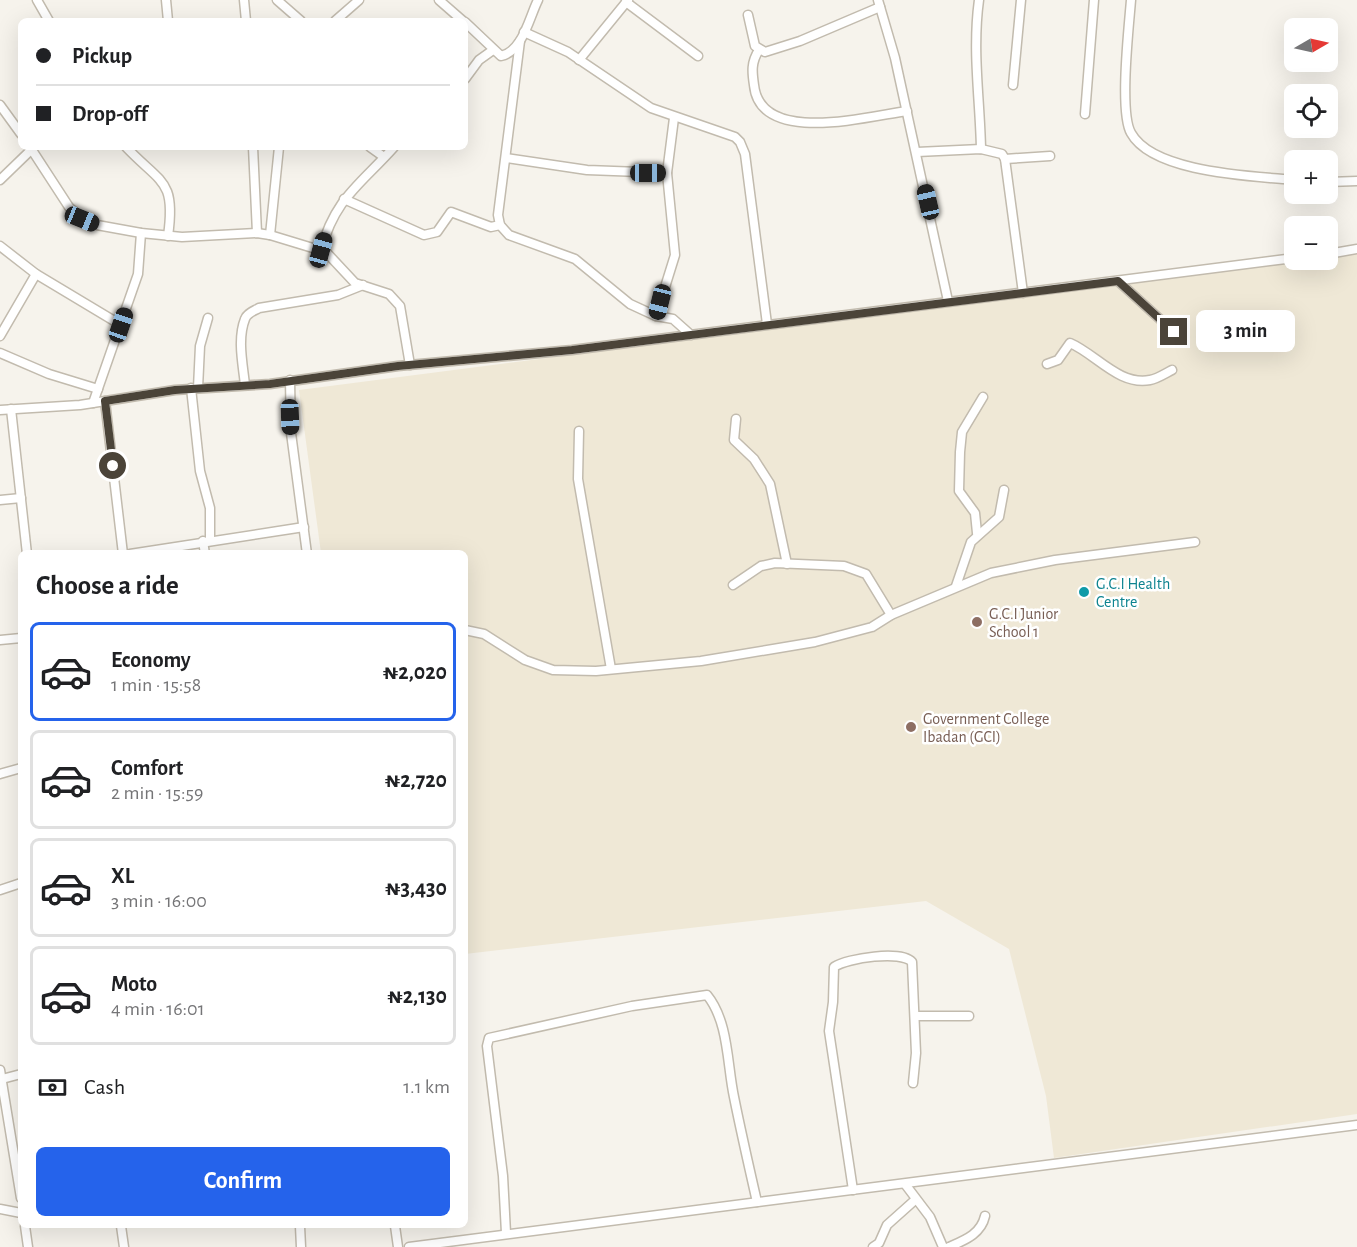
<!DOCTYPE html>
<meta charset="utf-8">
<style>
body{margin:0;font-family:"Alegreya Sans",sans-serif;background:#f2f2f2;color:#202124;height:100vh;display:flex;flex-direction:column;font-size:22px;white-space:nowrap}
*{box-sizing:border-box;margin:0}
p{font-size:20px;color:#757577}
.icon{flex:none;width:33px;height:33px;fill:none;stroke:currentColor;stroke-width:2;stroke-linecap:round;stroke-linejoin:round}
.map{position:relative;flex:1;overflow:hidden}
.sheet{position:absolute;left:18px;top:550px;width:450px;height:678px;display:flex;flex-direction:column;background:#fff;border-radius:9px;box-shadow:0 6px 24px #0002}
.sheet>*{flex:none}
.hud{position:absolute;left:18px;top:18px;width:450px;height:132px;border-radius:9px;box-shadow:0 6px 24px #0002;display:grid;align-content:center;height:132px;padding:0 18px;background:#fff}
.needle{width:39px;rotate:81deg}
.controls{position:absolute;left:1284px;top:18px;display:grid;gap:12px}
.controls a{display:grid;place-items:center;width:54px;height:54px;border-radius:9px;background:#fff;box-shadow:0 6px 24px #0002;font-size:30px}
.end{position:absolute;width:27px;height:27px;margin:-14px;border:8px solid #4b4439;background:#fff;box-shadow:0 0 0 3px #fff}
.from{border-radius:50%}
.bubble{position:absolute;height:42px;border-radius:9px;background:#fff;box-shadow:0 6px 24px #0002;font-size:20px;font-weight:700;line-height:42px;text-align:center}
.car{position:absolute;width:18px;height:36px;margin:-18px -9px;border-radius:8px;box-shadow:0 0 4px 2px #0007;background:linear-gradient(#222 24%,#8ab4d8 0 40%,#222 0 76%,#8ab4d8 0 86%,#222 0)}
.hud b{display:flex;align-items:center;gap:21px;height:57px;font-size:22px}
.hud b+b{border-top:2px solid #e0e0e0}
.hud i{width:15px;height:15px;background:#202124}
ul{padding:0;list-style:none}
li{display:flex;align-items:center;gap:18px;height:99px;margin:0 12px 9px;padding:0 6px;border:3px solid #e0e0e0;border-radius:9px}
li div{flex:1}
li b{display:block;font-size:22px}
li em{font-style:normal;font-weight:700}
li.current{border-color:#2563eb}
li>.icon{width:54px;height:54px;stroke-width:1.5}
h2{padding:0 18px;font-size:27px;line-height:72px}
.pay{display:flex;align-items:center;gap:15px;height:66px;padding:0 18px;font-size:22px}
.pay p{margin-inline-start:auto}
.cta{display:flex;gap:12px;margin-top:auto;padding:12px 18px}
.cta a{flex:1;height:69px;border-radius:9px;background:#2563eb;color:#fff;font-size:24px;font-weight:700;line-height:69px;text-align:center}
.map>svg:first-child{display:block}
.education{fill:#efe8d6}
.lines{fill:none;stroke-linecap:round;stroke-linejoin:round}
.street-casing{stroke:#c2bbae;stroke-width:11}
.street{stroke:#fff;stroke-width:8}
.route{stroke:#4b4439;stroke-width:8}
.culture-dot{fill:#0f9aa8;stroke:#fff;stroke-width:2}
.education-dot{fill:#8d6e63;stroke:#fff;stroke-width:2}
.labels{text-anchor:middle;stroke-width:5;stroke-linejoin:round;paint-order:stroke}
.culture-label{font-size:16px;fill:#0d838f;stroke:#fff;text-anchor:start}
.education-label{font-size:16px;fill:#785e54;stroke:#fff;text-anchor:start}
</style>
<div class="map">
<svg width="1357" height="1247" viewBox="0 0 1357 1247">
<rect width="100%" height="100%" fill="#f6f3ec"/>
<!-- education -->
<polygon class="education" points="1357,253 1357,1114 1054,1158 1046,1096 1009,949 926,901 465,954 465,554 321,553 299,390 1309,260 1328,260 1328,257"/>
<g class="lines">
<!-- street casing -->
<g class="street-casing">
<g id="street">
<polyline points="37,0 49,21"/>
<polyline points="166,0 168,21"/>
<polyline points="244,0 246,21"/>
<polyline points="277,0 301,21"/>
<polyline points="439,0 463,21"/>
<polyline points="878,0 895,58 948,301"/>
<path d="M979,0c-7,51 1,99 2,149"/>
<path d="M1131,0c-2,26 -12,112 0,133 22,40 122,43 163,47"/>
<polyline points="626,2 698,56"/>
<polyline points="748,15 755,46 765,52 800,41 880,7"/>
<polyline points="335,21 359,0"/>
<path d="M465,22l36,34c22,-5 28,-38 37,-56"/>
<polyline points="524,32 568,52 651,108 735,137 740,142 745,154 767,324"/>
<polyline points="520,41 498,215 500,225 509,235 575,259 630,304 656,316 673,319 691,335"/>
<path d="M759,50c-8,12 -7,22 -5,35 6,61 115,31 153,26"/>
<polyline points="579,60 628,0"/>
<polyline points="465,79 479,60 493,50"/>
<polyline points="1013,85 1021,0"/>
<polyline points="0,105 21,134"/>
<polyline points="1085,114 1094,0"/>
<polyline points="30,147 69,207 82,219 97,225 141,233 182,237 257,233 270,235 326,252 355,283 389,294 400,306 410,365"/>
<path d="M126,147c35,37 50,32 42,89"/>
<polyline points="253,147 257,233"/>
<polyline points="370,147 384,157"/>
<polyline points="917,152 981,149 1002,154 1005,159 1023,293"/>
<polyline points="506,158 587,170 667,173"/>
<polyline points="1005,159 1050,156"/>
<polyline points="0,180 32,149"/>
<polyline points="1328,182 1357,181"/>
<polyline points="344,199 424,235 437,232 451,212 491,227 500,225"/>
<polyline points="270,235 279,147"/>
<polyline points="0,246 36,274 121,325"/>
<path d="M321,250c14,-52 39,-65 73,-103"/>
<polyline points="1328,254 1357,249"/>
<polyline points="1118,281 1174,332"/>
<polyline points="656,316 675,255 667,173 674,118"/>
<polyline points="0,336 36,274"/>
<polyline points="0,353 49,374 98,389"/>
<path d="M1047,364l11,-4 12,-17c26,11 49,43 80,37 7,-1 16,-7 22,-10"/>
<polyline points="290,380 291,433 307,554"/>
<path d="M245,385c-2,-20 -8,-46 0,-66 2,-6 9,-8 14,-11l79,-13 25,-10"/>
<polyline points="191,388 200,471 210,508 210,540"/>
<polyline points="198,388 200,346 208,318"/>
<polyline points="105,401 123,554"/>
<polyline points="93,403 138,274 141,233"/>
<polyline points="11,409 27,554"/>
<polyline points="0,410 80,405 175,390 270,384 398,366 572,350 1294,258"/>
<polyline points="736,419 734,440 754,459 770,484 787,564"/>
<polyline points="579,431 578,479 611,669"/>
<polyline points="0,500 21,498"/>
<polyline points="977,533 975,513 959,491 960,452 962,432 983,397"/>
<polyline points="203,541 205,554"/>
<polyline points="130,554 304,527"/>
<polyline points="733,585 761,566 775,563 844,566 866,574 891,615"/>
<polyline points="956,586 971,542 999,517 1004,490"/>
<polyline points="465,630 484,634 525,660 553,670 596,671 701,661 815,642 872,627 891,615 991,573 1055,560 1195,542"/>
<polyline points="0,640 21,638"/>
<polyline points="0,774 21,768"/>
<polyline points="0,890 21,883"/>
<polyline points="915,1016 969,1016"/>
<polyline points="0,1070 21,1198"/>
<polyline points="2,1079 21,1074"/>
<polyline points="905,1184 930,1217 943,1247"/>
<path d="M853,1190l-24,-159 4,-29 1,-35c14,-9 67,-17 78,-5l4,91 -3,30"/>
<polyline points="0,1209 21,1213"/>
<polyline points="25,1226 28,1247"/>
<polyline points="121,1226 124,1247"/>
<polyline points="300,1226 301,1247"/>
<polyline points="395,1226 398,1247"/>
<path d="M506,1233l-3,-57 -16,-130 2,-8 143,-32 75,-11c22,27 20,70 27,102 7,35 15,70 23,105"/>
<polyline points="409,1247 1357,1125"/>
<polyline points="873,1247 879,1243 887,1225 915,1200"/>
<path d="M949,1247c16,-7 32,-13 36,-31"/>
</g>
</g>
<!-- street -->
<use href="#street" class="street"/>
</g>
<g class="lines">
<!-- route -->
<polyline class="route" points="113,466 105,401 175,390 270,384 398,366 572,350 1118,281 1174,332"/>
</g>
<!-- markers -->
<circle class="culture-dot" cx="1084" cy="592" r="6"/>
<g class="education-dot">
<circle cx="977" cy="622" r="6"/>
<circle cx="911" cy="727" r="6"/>
</g>
<g class="labels">
<!-- culture labels -->
<g class="culture-label">
<text x="1096" y="589">G.C.I Health<tspan x="1096" dy="18">Centre</tspan></text>
</g>
<!-- education labels -->
<g class="education-label">
<text x="989" y="619">G.C.I Junior<tspan x="989" dy="18">School 1</tspan></text>
<text x="923" y="724">Government College<tspan x="923" dy="18">Ibadan (GCI)</tspan></text>
</g>
</g>
</svg>
<div class="controls">
<a><svg class="needle" viewBox="-14 -14 28 28"><path d="M0-13l5 13h-10z" fill="#e53935"/><path d="M0 13l5-13h-10z" fill="#757577"/></svg></a>
<a><svg class="icon" aria-label="locate" viewBox="0 0 24 24"><circle cx="12" cy="12" r="6"/><path d="M12 2v4M12 18v4M2 12h4M18 12h4"/></svg></a>
<a>+</a>
<a>−</a>
</div>
<i class="end from" style="left:113px;top:466px"></i>
<i class="end" style="left:1174px;top:332px"></i>
<div class="bubble" style="left:1196px;top:310px;width:99px">3 min</div>
<i class="car" style="left:648px;top:173px;rotate:90deg"></i>
<i class="car" style="left:928px;top:202px;rotate:347deg"></i>
<i class="car" style="left:82px;top:219px;rotate:112deg"></i>
<i class="car" style="left:321px;top:250px;rotate:15deg"></i>
<i class="car" style="left:660px;top:302px;rotate:194deg"></i>
<i class="car" style="left:121px;top:325px;rotate:19deg"></i>
<i class="car" style="left:290px;top:417px;rotate:178deg"></i>
<div class="hud">
<b><i class="from"></i>Pickup</b>
<b><i></i>Drop-off</b>
</div>
<section class="sheet">
<h2>Choose a ride</h2>
<ul>
<li class="current"><svg class="icon" aria-label="car" viewBox="0 0 24 24"><path d="M5 17H2v-5l4-1 3-4h7l3 4 3 1v5h-3M9 17h6M6 11h13"/><circle cx="7" cy="17" r="2"/><circle cx="17" cy="17" r="2"/></svg><div><b>Economy</b><p>1 min · 15:58</p></div><em>₦2,020</em></li>
<li><svg class="icon" aria-label="car" viewBox="0 0 24 24"><path d="M5 17H2v-5l4-1 3-4h7l3 4 3 1v5h-3M9 17h6M6 11h13"/><circle cx="7" cy="17" r="2"/><circle cx="17" cy="17" r="2"/></svg><div><b>Comfort</b><p>2 min · 15:59</p></div><em>₦2,720</em></li>
<li><svg class="icon" aria-label="car" viewBox="0 0 24 24"><path d="M5 17H2v-5l4-1 3-4h7l3 4 3 1v5h-3M9 17h6M6 11h13"/><circle cx="7" cy="17" r="2"/><circle cx="17" cy="17" r="2"/></svg><div><b>XL</b><p>3 min · 16:00</p></div><em>₦3,430</em></li>
<li><svg class="icon" aria-label="car" viewBox="0 0 24 24"><path d="M5 17H2v-5l4-1 3-4h7l3 4 3 1v5h-3M9 17h6M6 11h13"/><circle cx="7" cy="17" r="2"/><circle cx="17" cy="17" r="2"/></svg><div><b>Moto</b><p>4 min · 16:01</p></div><em>₦2,130</em></li>
</ul>
<div class="pay"><svg class="icon" aria-label="cash" viewBox="0 0 24 24"><path d="M3 7h18v10H3z"/><circle cx="12" cy="12" r="2"/></svg>Cash<p>1.1 km</p></div>
<div class="cta"><a>Confirm</a></div>
</section>
</div>
